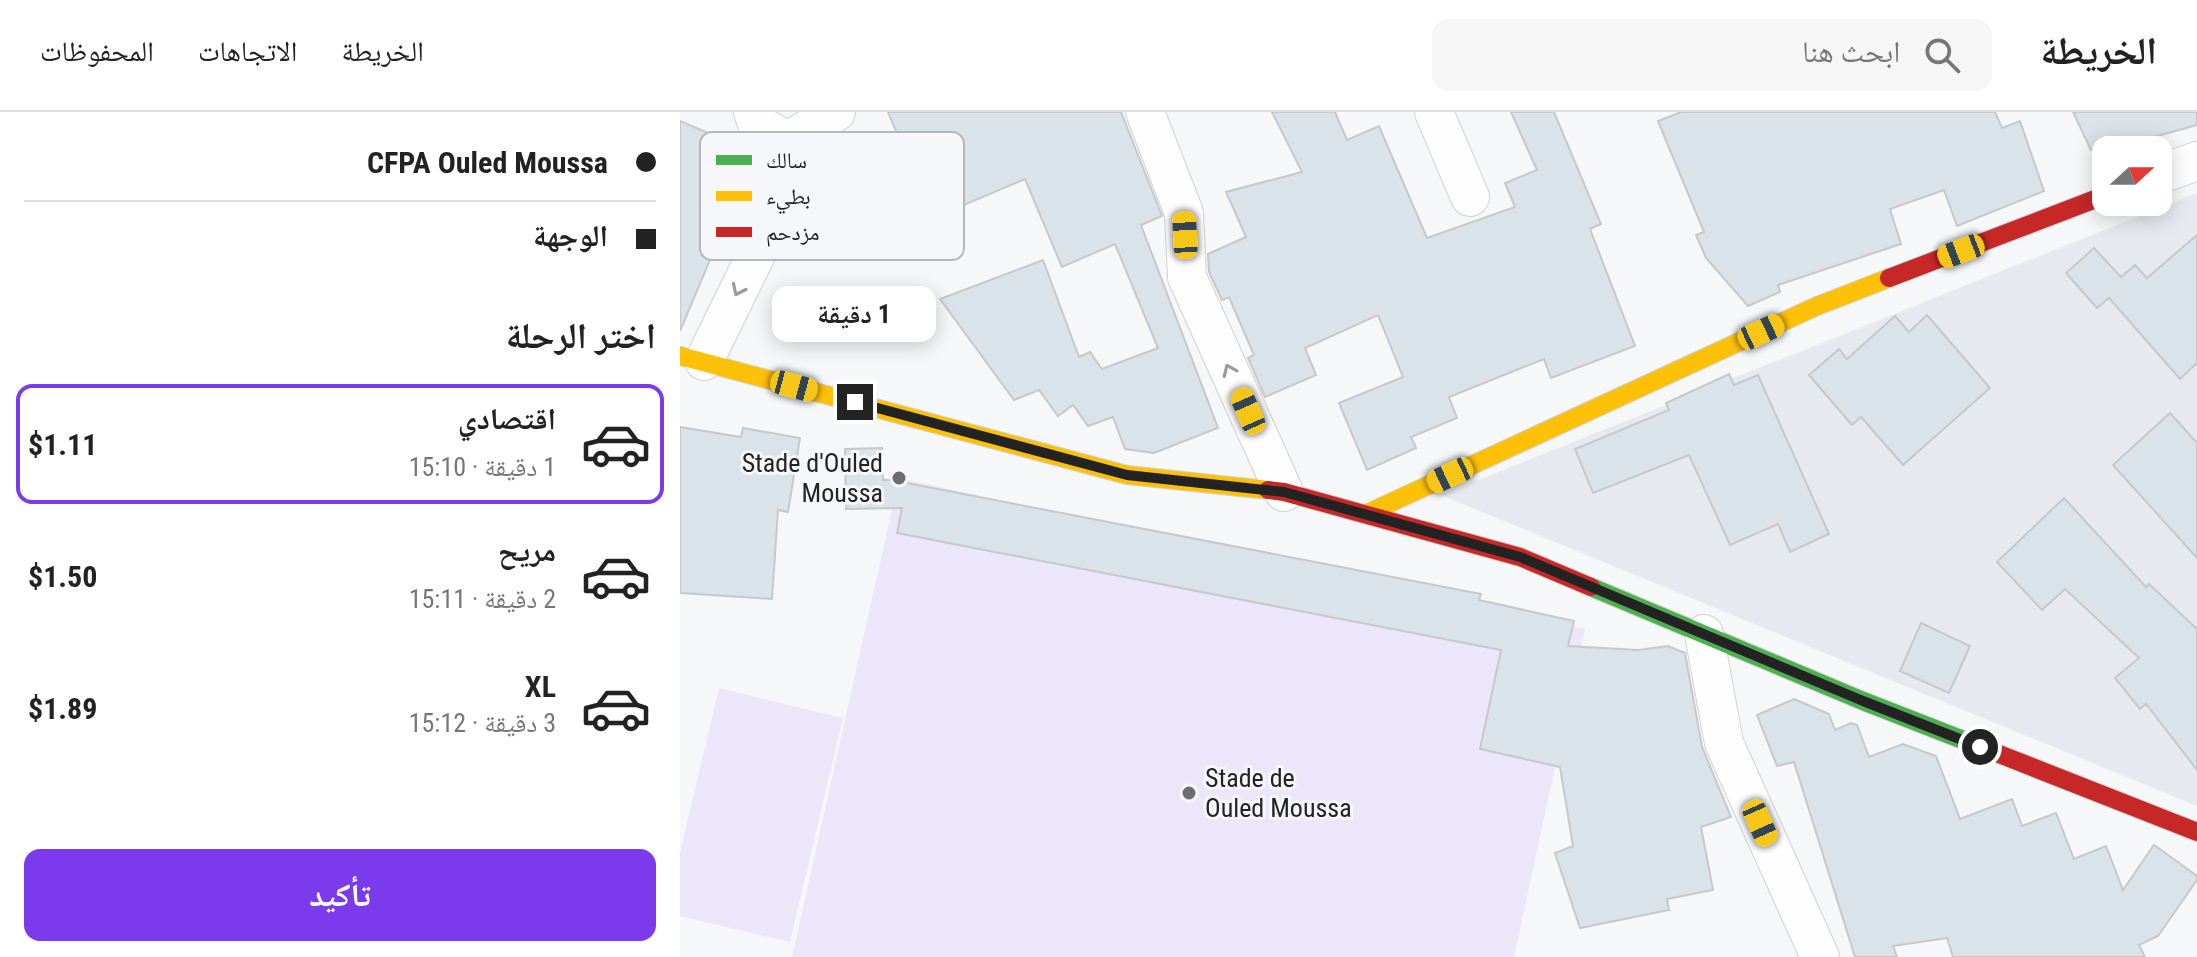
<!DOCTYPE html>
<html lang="ar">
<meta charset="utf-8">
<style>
body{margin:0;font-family:"Roboto Condensed","Noto Naskh Arabic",sans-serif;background:#f6f6f6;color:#222;direction:rtl;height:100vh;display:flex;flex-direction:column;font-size:30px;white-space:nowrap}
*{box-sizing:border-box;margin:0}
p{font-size:26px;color:#767676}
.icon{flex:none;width:44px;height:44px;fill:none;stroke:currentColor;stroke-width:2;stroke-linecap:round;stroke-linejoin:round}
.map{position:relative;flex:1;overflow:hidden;direction:ltr}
.drawer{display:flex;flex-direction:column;background:#fff;width:680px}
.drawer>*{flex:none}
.top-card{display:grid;align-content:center;height:176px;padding:0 24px;background:#fff}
.needle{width:52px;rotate:69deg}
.fabs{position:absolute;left:1412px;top:24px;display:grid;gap:16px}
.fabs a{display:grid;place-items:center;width:80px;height:80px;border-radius:16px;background:#fff;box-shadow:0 4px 20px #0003;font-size:40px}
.end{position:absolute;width:36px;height:36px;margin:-18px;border:10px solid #232324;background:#fff;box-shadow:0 0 0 4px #fff}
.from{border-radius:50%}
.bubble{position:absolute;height:56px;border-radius:16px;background:#fff;box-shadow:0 4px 20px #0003;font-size:26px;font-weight:700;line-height:56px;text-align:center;direction:rtl}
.car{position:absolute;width:24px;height:48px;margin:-24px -12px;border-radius:10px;box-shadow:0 0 6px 2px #0007;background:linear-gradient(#f5c518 24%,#345 0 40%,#f5c518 0 76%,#345 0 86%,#f5c518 0)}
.top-card b{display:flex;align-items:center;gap:28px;height:76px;font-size:30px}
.top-card b+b{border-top:2px solid #e0e0e0}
.top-card i{width:20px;height:20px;background:#222}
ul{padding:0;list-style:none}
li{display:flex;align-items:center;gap:24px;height:120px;margin:0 16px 12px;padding:0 8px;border:4px solid transparent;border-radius:16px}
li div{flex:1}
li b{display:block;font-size:30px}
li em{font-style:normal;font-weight:700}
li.current{border-color:#7c3aed}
li>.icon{width:72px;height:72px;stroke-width:1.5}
h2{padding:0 24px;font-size:36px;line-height:96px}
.button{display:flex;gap:16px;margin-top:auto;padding:16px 24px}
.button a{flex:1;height:92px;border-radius:16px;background:#7c3aed;color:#fff;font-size:32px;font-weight:700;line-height:92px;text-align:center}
header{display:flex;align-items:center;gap:48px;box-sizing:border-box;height:112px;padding:0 40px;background:#fff;border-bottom:2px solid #e0e0e0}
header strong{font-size:38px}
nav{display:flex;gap:44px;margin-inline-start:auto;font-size:28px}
.search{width:560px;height:72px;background:#f6f6f6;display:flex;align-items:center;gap:20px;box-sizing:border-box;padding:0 28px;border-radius:16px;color:#767676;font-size:30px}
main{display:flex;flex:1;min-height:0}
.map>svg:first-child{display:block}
.built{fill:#e6eaf0}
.green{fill:#ece6fa}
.building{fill:#dae2ea;stroke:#c7c8c9;stroke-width:2}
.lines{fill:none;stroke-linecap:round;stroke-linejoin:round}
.street-casing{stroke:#d0d1d2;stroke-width:40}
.fast-casing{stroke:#d0d1d2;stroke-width:20}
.slow-casing{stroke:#d0d1d2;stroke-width:20}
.jam-casing{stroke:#d0d1d2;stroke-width:20}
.street{stroke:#fefefe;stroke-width:38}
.fast{stroke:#4caf50;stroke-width:18}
.slow{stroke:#ffc107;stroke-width:18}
.jam{stroke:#c62828;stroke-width:18}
.oneway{stroke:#9b9b9c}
.route{stroke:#232324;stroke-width:10}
.poi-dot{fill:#6d6d6f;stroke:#f5f7fa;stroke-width:3}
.labels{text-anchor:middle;stroke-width:6;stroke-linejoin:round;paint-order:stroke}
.poi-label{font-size:26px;fill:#232324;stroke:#f5f7fa;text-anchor:end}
.key{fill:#f5f7fa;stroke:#b6b7ba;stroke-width:2}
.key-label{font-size:22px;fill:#232324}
</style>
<header>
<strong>الخريطة</strong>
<div class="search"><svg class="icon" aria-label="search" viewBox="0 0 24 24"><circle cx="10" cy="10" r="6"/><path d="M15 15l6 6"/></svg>ابحث هنا</div>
<nav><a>الخريطة</a><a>الاتجاهات</a><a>المحفوظات</a></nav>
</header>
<main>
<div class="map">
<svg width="1517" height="845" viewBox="0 0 1517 845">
<rect width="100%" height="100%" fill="#f6f7f9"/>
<!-- built -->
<polygon class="built" points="1517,81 1517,694 761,383"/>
<!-- green -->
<g class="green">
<polygon points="219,366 905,517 834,845 112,845"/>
<polygon points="39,576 163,606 110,830 0,804 0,740"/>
</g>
<!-- building -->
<g class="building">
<polygon points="208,0 441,0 482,104 461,113 538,316 474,341 452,338 445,337 433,305 408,314 393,293 378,304 359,278 334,288 260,187 363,148 399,245 410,240 422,257 478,236 435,132 382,155 345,67 284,93 280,85 248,96"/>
<polygon points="592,0 655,0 667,28 699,14 747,126 835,95 825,71 857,58 831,0 874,0 921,112 910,117 955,234 871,266 864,247 769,285 777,306 731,325 736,336 687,358 659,291 723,265 698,203 625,236 636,263 585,285 568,246 574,243 549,185 542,188 529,160 528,142 566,125 546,80 622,60"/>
<polygon points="1001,0 1315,0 1322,16 1340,9 1364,79 1277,114 1264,78 1210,97 1221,132 1098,173 1100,180 1068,194 1026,146 1016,123 1024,120 978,9"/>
<polygon points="1393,0 1517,0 1517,13 1467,27 1472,38 1411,38"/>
<polygon points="0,9 75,41 0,219"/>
<polygon points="1517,123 1517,251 1500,267 1429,186 1417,196 1386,161 1414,136 1441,165 1455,153 1467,166"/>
<polygon points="1247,203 1310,276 1223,353 1181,305 1172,313 1129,263 1159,237 1167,247 1215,204 1229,220"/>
<polygon points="1049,262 1054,273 1078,263 1149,422 1110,440 1098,412 1050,433 1009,343 913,381 895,337 989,298 986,291"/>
<polygon points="1490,301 1517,331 1517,446 1433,353"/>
<polygon points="0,315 61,325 63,316 120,326 108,400 98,398 92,487 0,481"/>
<polygon points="202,336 203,368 211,368 801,482 799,488 894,509 888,534 958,538 988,534 1005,541 1022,635 1051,705 1021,715 1033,778 987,787 989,798 900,816 875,741 893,734 880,655 800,637 821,538 217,421 222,396 166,397 165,337"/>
<polygon points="1384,386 1466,475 1469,472 1517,517 1517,658 1466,592 1460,597 1435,566 1459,546 1385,477 1362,498 1317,450"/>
<polygon points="1241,511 1290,534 1269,581 1220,559"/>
<polygon points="1114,587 1149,602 1155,618 1171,611 1177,613 1189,645 1223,632 1256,644 1280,707 1332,687 1342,714 1376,701 1394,747 1426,734 1443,778 1474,733 1517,764 1517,768 1478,824 1459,833 1465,845 1273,845 1267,826 1213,834 1217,845 1175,845 1114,650 1097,654 1077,603"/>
</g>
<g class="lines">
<!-- street casing -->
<g class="street-casing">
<g id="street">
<polyline points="73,0 77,12 108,29"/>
<polyline points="465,0 504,101 507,165 604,380"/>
<polyline points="754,0 790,85"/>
<polyline points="1478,63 1517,49"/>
<polyline points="24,249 113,67 108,29 156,0"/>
<polyline points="1024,522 1044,631 1140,845"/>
</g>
</g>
<!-- fast casing -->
<g class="fast-casing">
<polyline id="fast" points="911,475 1183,589 1319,642"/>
</g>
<!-- slow casing -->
<g class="slow-casing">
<g id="slow">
<polyline points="0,244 447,363 588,378"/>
<polyline points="686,402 1137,194 1209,166"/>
</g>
</g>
<!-- jam casing -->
<g class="jam-casing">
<g id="jam">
<polyline points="1209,166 1426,83"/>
<polyline points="588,378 604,380 840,445 911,475"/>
<polyline points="1319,642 1517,720"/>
</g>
</g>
<!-- street -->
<use href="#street" class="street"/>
<!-- fast -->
<use href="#fast" class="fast"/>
<!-- slow -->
<use href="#slow" class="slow"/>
<!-- jam -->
<use href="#jam" class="jam"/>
</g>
<!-- one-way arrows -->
<defs><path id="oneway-chevron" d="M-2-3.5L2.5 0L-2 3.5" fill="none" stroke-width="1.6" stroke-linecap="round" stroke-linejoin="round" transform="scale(2)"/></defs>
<g class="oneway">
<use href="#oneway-chevron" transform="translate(58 178) rotate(116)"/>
<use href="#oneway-chevron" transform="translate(549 258) rotate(-114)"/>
</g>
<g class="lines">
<!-- route -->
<polyline class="route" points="175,290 447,363 604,380 840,445 1183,589 1300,635"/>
</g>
<!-- markers -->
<g class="poi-dot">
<circle cx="219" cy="366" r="8"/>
<circle cx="509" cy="681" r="8"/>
</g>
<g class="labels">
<!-- poi labels -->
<g class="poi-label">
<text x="203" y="360">Stade d'Ouled<tspan x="203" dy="30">Moussa</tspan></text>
<text x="525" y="675" text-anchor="start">Stade de<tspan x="525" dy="30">Ouled Moussa</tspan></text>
</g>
</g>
<!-- legend -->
<rect x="20" y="20" width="264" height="128" rx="12" class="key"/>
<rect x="36" y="43" width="36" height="10" fill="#4caf50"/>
<rect x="36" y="79" width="36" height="10" fill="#ffc107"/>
<rect x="36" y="115" width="36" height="10" fill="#c62828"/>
<g class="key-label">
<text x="86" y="56">سالك</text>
<text x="86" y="92">بطيء</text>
<text x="86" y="128">مزدحم</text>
</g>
</svg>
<div class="fabs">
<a><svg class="needle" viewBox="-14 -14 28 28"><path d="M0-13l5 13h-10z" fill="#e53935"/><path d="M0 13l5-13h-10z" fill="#767676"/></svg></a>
</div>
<i class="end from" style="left:1300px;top:635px"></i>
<i class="end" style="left:175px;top:290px"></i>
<div class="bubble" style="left:92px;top:174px;width:164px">1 دقيقة</div>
<i class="car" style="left:505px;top:123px;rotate:357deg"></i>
<i class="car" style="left:1281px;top:139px;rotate:249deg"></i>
<i class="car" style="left:1081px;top:220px;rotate:65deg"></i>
<i class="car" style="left:114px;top:274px;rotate:105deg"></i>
<i class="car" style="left:568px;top:299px;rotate:336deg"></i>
<i class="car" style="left:770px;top:363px;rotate:245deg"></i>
<i class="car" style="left:1080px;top:711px;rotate:156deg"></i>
</div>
<section class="drawer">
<div class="top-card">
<b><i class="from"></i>CFPA Ouled Moussa</b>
<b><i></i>الوجهة</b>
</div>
<h2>اختر الرحلة</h2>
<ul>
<li class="current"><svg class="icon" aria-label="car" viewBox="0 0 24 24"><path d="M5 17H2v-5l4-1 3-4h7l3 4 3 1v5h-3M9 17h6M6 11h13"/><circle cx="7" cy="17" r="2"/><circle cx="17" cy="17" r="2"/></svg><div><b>اقتصادي</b><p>1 دقيقة · 15:10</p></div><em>$1.11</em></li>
<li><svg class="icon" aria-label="car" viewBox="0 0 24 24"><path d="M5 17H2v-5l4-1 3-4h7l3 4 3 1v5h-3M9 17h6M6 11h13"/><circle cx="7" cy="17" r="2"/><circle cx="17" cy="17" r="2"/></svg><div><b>مريح</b><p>2 دقيقة · 15:11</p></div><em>$1.50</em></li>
<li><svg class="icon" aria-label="car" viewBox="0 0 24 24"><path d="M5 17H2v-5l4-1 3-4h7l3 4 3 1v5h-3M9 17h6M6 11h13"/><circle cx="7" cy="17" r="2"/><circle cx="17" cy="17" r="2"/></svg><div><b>XL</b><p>3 دقيقة · 15:12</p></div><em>$1.89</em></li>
</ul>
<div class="button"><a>تأكيد</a></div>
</section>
</main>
